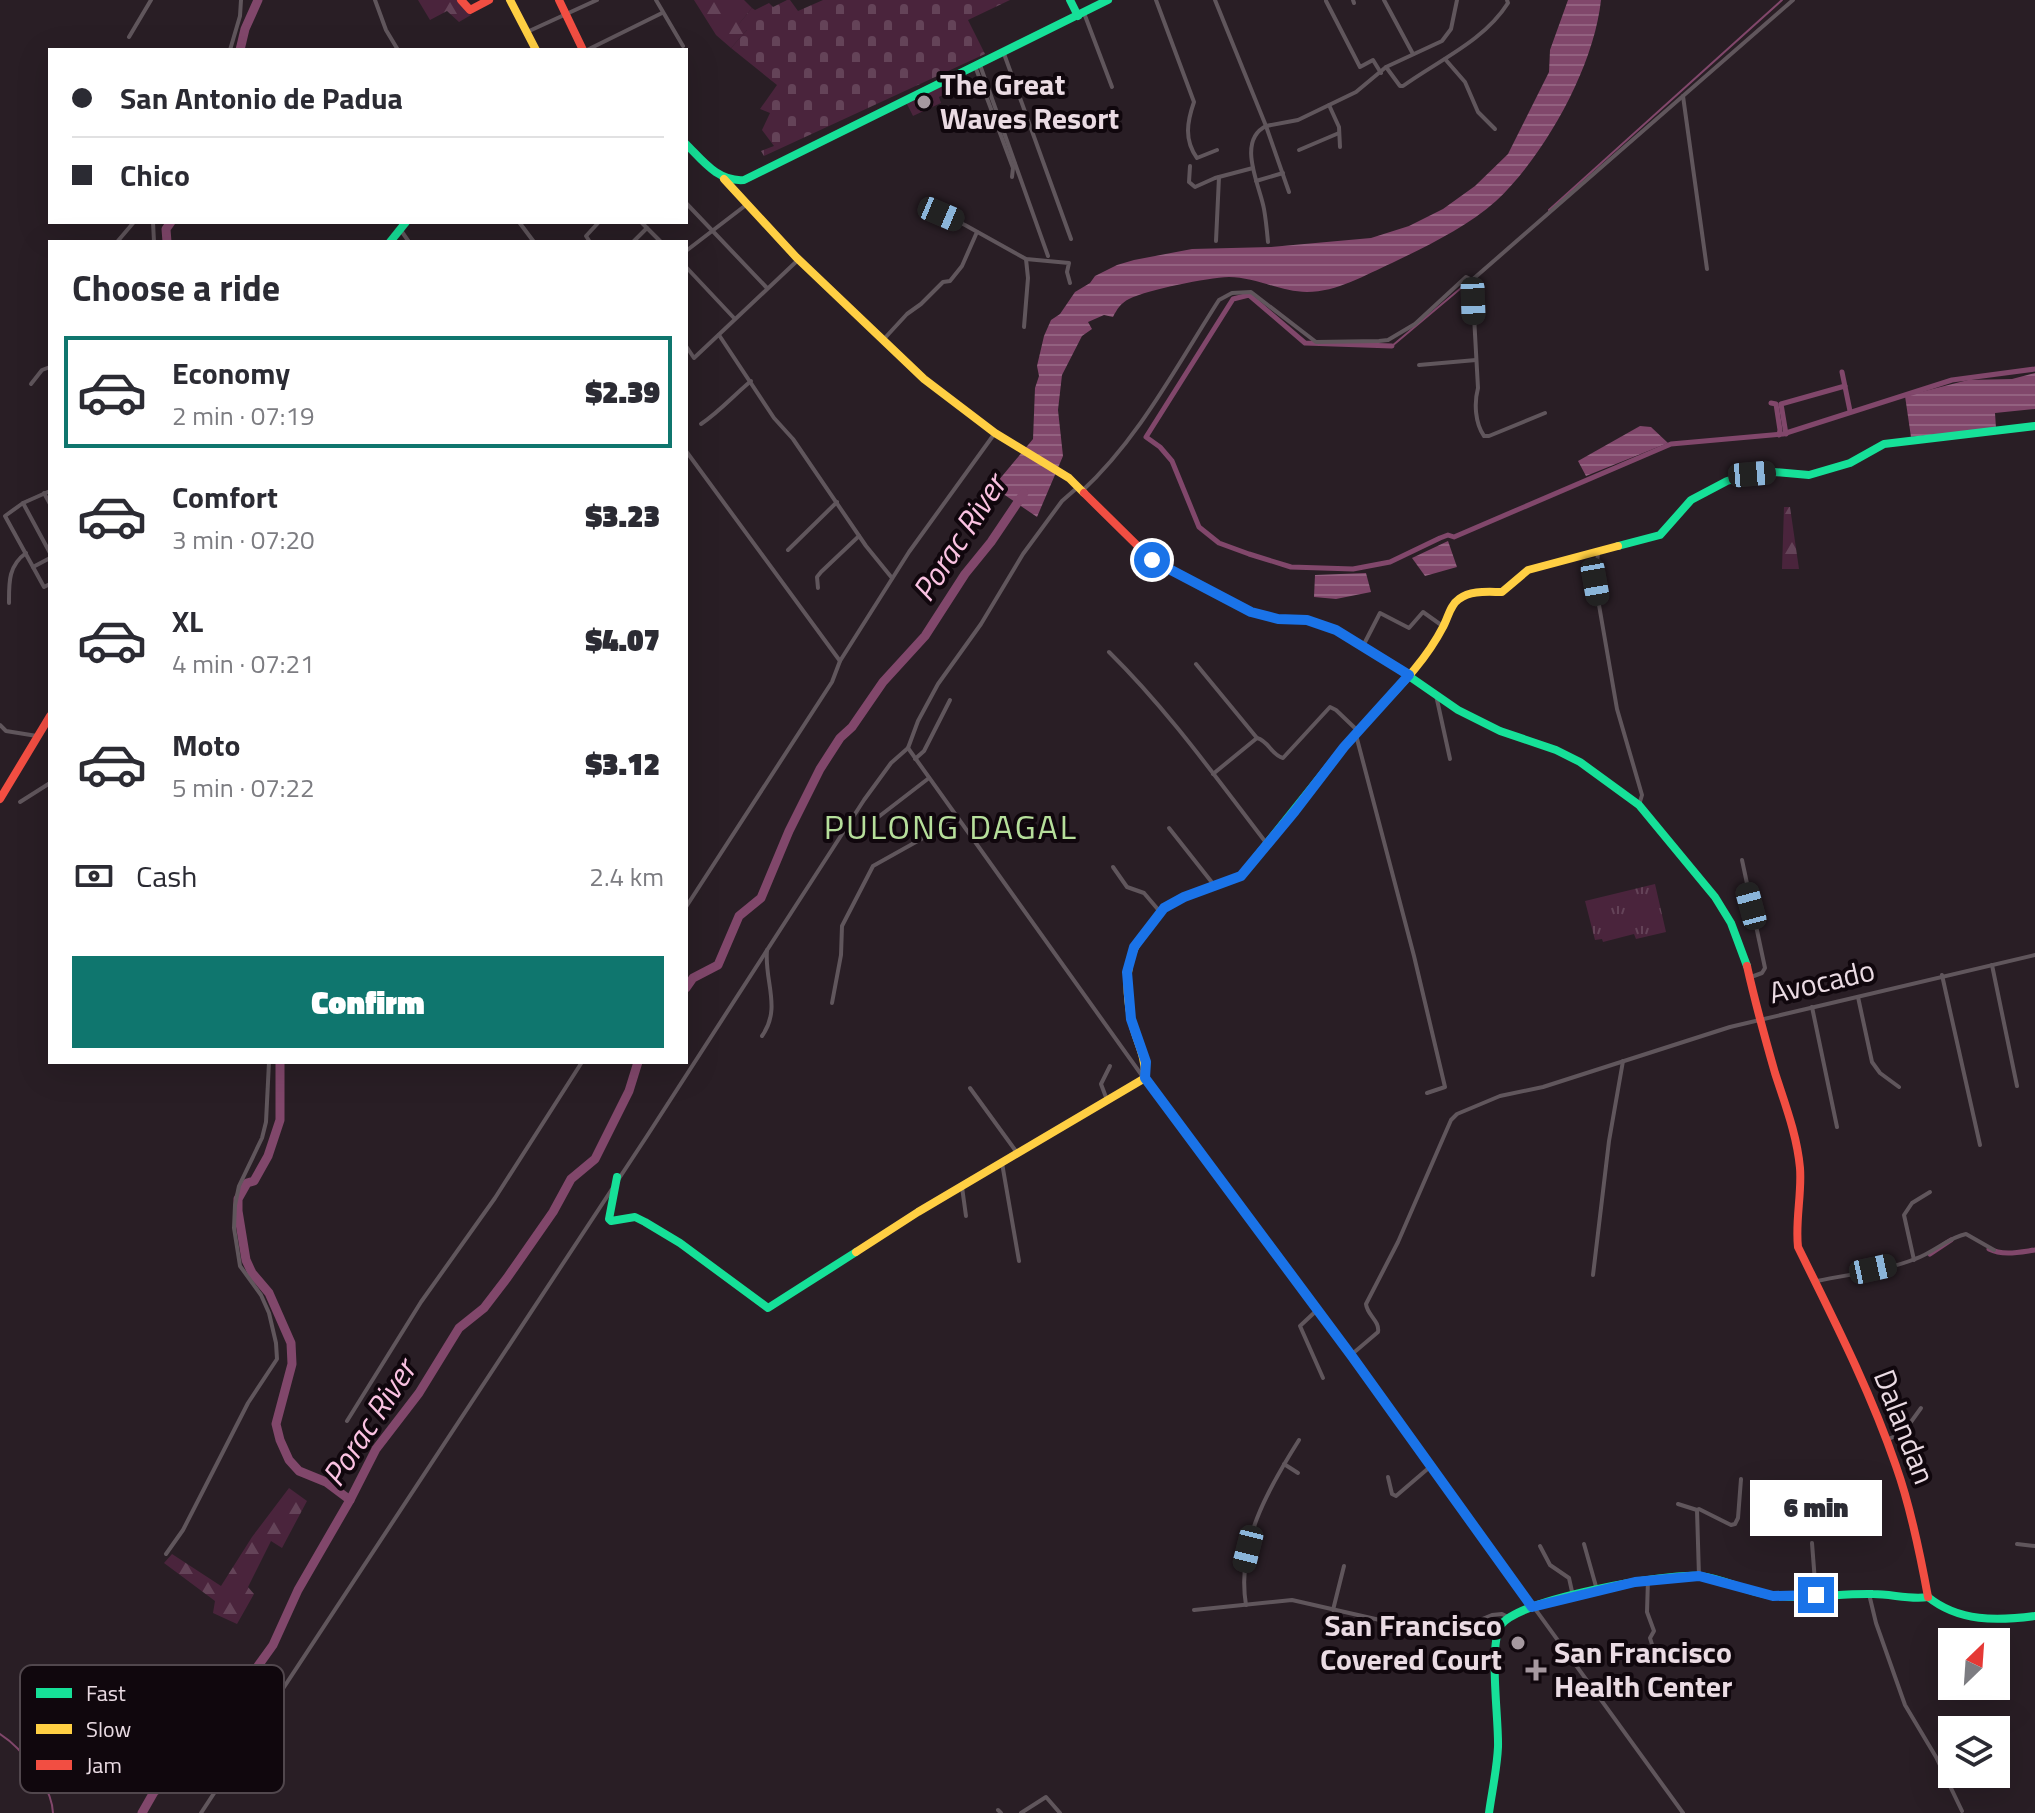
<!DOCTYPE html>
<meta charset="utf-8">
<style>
body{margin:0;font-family:"Titillium Web",sans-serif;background:#f7f7f7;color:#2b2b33;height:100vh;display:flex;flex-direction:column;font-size:30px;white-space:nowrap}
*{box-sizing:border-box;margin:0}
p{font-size:26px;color:#7c7c81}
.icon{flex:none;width:44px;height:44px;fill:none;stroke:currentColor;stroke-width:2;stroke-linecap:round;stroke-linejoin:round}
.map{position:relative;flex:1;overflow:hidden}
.drawer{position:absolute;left:48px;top:240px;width:640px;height:824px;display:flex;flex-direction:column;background:#fff;border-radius:0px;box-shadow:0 8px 32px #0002}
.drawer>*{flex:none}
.top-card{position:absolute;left:48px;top:48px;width:640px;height:176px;border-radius:0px;box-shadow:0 8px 32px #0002;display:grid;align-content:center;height:176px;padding:0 24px;background:#fff}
.needle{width:52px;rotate:25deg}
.fabs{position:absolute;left:1938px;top:1628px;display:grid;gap:16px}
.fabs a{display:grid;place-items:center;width:72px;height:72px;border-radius:0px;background:#fff;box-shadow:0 8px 32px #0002;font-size:40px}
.end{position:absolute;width:36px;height:36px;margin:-18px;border:10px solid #1a73e8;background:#fff;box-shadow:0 0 0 4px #fff}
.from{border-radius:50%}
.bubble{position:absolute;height:56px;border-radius:0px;background:#fff;box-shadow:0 8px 32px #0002;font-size:26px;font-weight:800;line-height:56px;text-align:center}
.car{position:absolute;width:24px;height:48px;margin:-24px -12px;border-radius:10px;box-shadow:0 0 6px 2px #0007;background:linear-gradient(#222 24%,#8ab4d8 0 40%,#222 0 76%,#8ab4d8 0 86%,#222 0)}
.top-card b{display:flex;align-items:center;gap:28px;height:76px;font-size:30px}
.top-card b+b{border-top:2px solid #e1e1e2}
.top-card i{width:20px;height:20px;background:#2b2b33}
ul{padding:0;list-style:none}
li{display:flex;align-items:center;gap:24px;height:112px;margin:0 16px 12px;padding:0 8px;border:4px solid transparent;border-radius:0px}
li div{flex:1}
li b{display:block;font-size:30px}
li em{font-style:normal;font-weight:800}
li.active{border-color:#0f766e}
li>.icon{width:72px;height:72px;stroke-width:1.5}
h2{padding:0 24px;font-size:36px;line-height:96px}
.pay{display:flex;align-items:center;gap:20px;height:88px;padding:0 24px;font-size:30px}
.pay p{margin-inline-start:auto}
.button{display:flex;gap:16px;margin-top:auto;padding:16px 24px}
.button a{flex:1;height:92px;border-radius:0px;background:#0f766e;color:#fff;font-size:32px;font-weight:800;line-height:92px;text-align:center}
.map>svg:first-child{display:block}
.grass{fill:url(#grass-tufts)}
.forest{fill:url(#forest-firs)}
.cemetery{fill:url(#cemetery-stones)}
.garden{fill:#4a243c}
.water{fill:url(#water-rules)}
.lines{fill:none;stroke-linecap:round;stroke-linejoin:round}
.stream{stroke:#81476b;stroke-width:2}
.canal{stroke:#81476b;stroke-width:5}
.river{stroke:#81476b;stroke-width:9}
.street{stroke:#60565c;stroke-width:4}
.fast{stroke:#16e098;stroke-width:8}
.slow{stroke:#ffcf43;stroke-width:8}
.jam{stroke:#f24e42;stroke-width:8}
.route{stroke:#1a73e8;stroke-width:10}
.poi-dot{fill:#a699a0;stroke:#10070d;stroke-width:3}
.labels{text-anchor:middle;stroke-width:8;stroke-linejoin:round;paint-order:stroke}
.poi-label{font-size:30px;font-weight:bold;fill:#eadbe3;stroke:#10070d;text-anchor:start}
.street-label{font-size:30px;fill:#eadbe3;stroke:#10070d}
.water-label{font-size:32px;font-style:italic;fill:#fbc2e2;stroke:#10070d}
.quarter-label{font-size:34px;letter-spacing:2px;fill:#b6df9b;stroke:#10070d}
.key{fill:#10070d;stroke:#51474d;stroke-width:2}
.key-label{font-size:22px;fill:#eadbe3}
</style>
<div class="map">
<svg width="2035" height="1813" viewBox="0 0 2035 1813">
<defs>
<pattern id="grass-tufts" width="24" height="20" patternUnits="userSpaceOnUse" patternTransform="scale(2)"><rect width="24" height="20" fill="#4a243c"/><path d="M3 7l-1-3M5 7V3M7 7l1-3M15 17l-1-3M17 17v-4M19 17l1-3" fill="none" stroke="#644358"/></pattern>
<pattern id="forest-firs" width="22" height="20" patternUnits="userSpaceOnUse" patternTransform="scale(2)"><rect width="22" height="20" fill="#4a243c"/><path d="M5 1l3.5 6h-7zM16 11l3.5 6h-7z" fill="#644358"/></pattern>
<pattern id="cemetery-stones" width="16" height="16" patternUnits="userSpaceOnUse" patternTransform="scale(2)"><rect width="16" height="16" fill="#4a243c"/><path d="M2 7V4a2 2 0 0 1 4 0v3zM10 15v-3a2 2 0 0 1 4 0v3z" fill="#644358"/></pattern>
<pattern id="water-rules" width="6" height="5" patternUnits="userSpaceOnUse" patternTransform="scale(2)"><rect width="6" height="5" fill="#81476b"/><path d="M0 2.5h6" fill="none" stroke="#936180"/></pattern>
</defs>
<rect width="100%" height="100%" fill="#291e25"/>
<!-- grass -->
<polygon class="grass" points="1655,884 1666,932 1636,939 1634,934 1603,942 1602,939 1595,940 1585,901"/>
<!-- forest -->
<g class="forest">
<polygon points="418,0 458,0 471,15 459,22 447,11 430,20"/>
<polygon points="694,0 744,0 752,8 739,24 748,29 731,48 716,35"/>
<polygon points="1784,507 1790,507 1799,569 1782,569"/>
<polygon points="289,1488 307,1501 282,1548 271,1541 248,1587 254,1594 237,1624 213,1613 215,1601 164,1563 172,1554 221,1586 252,1537"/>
</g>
<!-- cemetery -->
<polygon class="cemetery" points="787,0 790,0 798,11 823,0 1010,0 968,20 985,54 764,156 761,151 774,146 762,130 770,113 760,109 777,85 731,48 747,30 738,25 752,8 755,10 769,3 773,7"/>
<!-- garden -->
<polygon class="garden" points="963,74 968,83 939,97 941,103 913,116 906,102"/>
<!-- water -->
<g class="water">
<path d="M1568,0h33c-7,67 -56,155 -105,201 -29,26 -69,45 -104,62 -27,12 -55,29 -85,29 -26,0 -52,-15 -78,-15 -23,1 -79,12 -100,22 -8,4 -12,10 -16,18l-9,-2 -16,7 4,7 -10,7 -20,39 -4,35 5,46 -26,61 -44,-30 40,-48 2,-51 4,-12 -2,-10 7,-30 7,-16 9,-6 15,-22 15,-9 5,-7 22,-11 17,-5 58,-11 79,-2 100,-9 38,-12 34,-17 32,-23 33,-32 41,-82 1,-22z"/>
<polygon points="2035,373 2035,409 1995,413 1996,428 1911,437 1905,396 1968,380 2012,379"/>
<polygon points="1640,426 1651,427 1668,443 1586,476 1578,461"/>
<polygon points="1448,541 1457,567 1425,576 1412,558"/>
<polygon points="1366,573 1371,592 1336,599 1314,597 1315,575"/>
</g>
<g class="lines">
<!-- stream -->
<g class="stream">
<polyline points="1549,210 1782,0"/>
<polyline points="1392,346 1467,283"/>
<path d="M0,1734c22,14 52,52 53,79"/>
</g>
<!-- canal -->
<g class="canal">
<polyline points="1392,346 1305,343 1249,295 1233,299 1146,437 1160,447 1172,461 1199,527 1219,543 1249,554 1291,567 1353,569 1390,562 1440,538 1448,535 1454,537 1671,444 1783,434 1952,380 2035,369"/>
<polyline points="1842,372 1850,411"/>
<polyline points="1771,403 1776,404 1780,430 1779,435"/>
<polyline points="1786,434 1781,404 1845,386"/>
<path d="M1989,1249c14,7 31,3 46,1"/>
<polyline points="1930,1254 1951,1240"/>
</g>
<!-- river -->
<g class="river">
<polyline points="240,50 245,29 258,0"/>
<polyline points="167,242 166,229 171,222"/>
<polyline points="686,988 693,978 718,965 739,916 761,898 789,831 820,769 840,738 852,727 883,682 925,636 965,574 991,542 1024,493"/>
<polyline points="280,1062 280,1120 268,1156 254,1181 247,1183 238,1199 238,1211 246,1260 252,1273 269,1293 291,1343 292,1364 276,1424 280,1440 289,1460 299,1471 326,1482 350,1500"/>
<polyline points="142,1813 154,1792 179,1773 200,1747 273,1645 298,1590 350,1500 376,1449 419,1393 459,1328 484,1308 507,1278 553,1212 571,1179 595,1159 629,1091 638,1062"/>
</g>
<!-- street -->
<g class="street">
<polyline points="375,0 386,30 398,50"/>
<polyline points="656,0 683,46"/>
<path d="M1156,0l38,102c-7,20 -10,38 3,56l20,-8"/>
<polyline points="1215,0 1266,126 1298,120 1356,92 1386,67 1442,41 1451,29 1457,0"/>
<polyline points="1353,0 1354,3"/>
<polyline points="1384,0 1413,54"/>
<polyline points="1326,1 1360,67 1373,60 1381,73"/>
<polyline points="1084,13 1112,87"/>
<polyline points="527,32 597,0"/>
<polyline points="129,37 151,0"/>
<polyline points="230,50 240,16 241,0"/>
<polyline points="587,50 662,13"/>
<polyline points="1003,51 1071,239"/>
<polyline points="1445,59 1465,82 1478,112 1495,129"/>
<polyline points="980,65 1048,256"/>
<polyline points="975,66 1013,168 1012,177"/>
<path d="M1386,67l14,19h3c36,-26 81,-45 105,-83l-1,-3"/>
<polyline points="1683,96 1707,269"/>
<polyline points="1329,105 1339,127 1340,147"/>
<polyline points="1299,150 1339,133"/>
<polyline points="1190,166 1189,182 1195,187 1215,178 1253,168"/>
<polyline points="1256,181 1283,173"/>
<polyline points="686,203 767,288"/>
<polyline points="941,214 965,225 1026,259 1069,263 1067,272 1070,283"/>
<polyline points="153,222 154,242"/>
<polyline points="519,222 534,242"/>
<polyline points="641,222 661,242"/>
<polyline points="400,229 409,242"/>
<polyline points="1216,241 1219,177"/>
<polyline points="117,242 134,222"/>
<polyline points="590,242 586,236 599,222"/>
<polyline points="633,242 647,228"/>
<path d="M1268,242c-1,-11 -2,-22 -4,-33 -4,-23 -28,-68 2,-83l23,66"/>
<polyline points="686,251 746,205"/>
<polyline points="686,267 734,318"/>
<path d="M1472,280l6,108c-4,15 -3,35 6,48h5l56,-23"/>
<polyline points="1024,327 1028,278 1026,259"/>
<polyline points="719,335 774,418 793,439 866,546 892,578"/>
<polyline points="883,340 907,314 921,304 943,282 950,281 962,266 977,232"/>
<polyline points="686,346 694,358 798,260"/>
<polyline points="1419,365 1476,360"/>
<polyline points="31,384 42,370 50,367"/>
<path d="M701,424c18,-12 32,-28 50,-43"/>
<polyline points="686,451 840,661"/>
<polyline points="50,491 23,503 5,516 44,587 50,584"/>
<path d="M1081,492c58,-53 96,-127 138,-192l13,-7 19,-1 65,50 63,-1 9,-1 27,-16 51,-47 6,3 321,-280"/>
<polyline points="44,493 50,504"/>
<polyline points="23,503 50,553"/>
<polyline points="788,550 837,502"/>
<polyline points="1598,553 1595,582 1617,709 1642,795 1639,805"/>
<polyline points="33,567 50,558"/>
<polyline points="818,588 817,577 821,572 859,536"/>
<path d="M9,603c0,-20 -1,-37 17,-50"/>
<polyline points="1363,646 1380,613 1409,628 1423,612 1444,627"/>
<path d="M1109,652c59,58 108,127 158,192"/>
<polyline points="1196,664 1257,738 1213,774"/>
<polyline points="1436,695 1450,759"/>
<polyline points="0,725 6,731 37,736"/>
<polyline points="1356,735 1414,956 1445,1087 1427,1093"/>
<path d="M1257,738c12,3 14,17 26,20l47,-51 6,3 22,21"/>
<polyline points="908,748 1153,1091 1351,1355 1683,1813"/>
<polyline points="915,759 924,751 950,700"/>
<polyline points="20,802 50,783"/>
<polyline points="877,818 929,778"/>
<polyline points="1169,828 1214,885"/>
<polyline points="1742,860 1765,968 1762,973 1751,977"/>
<polyline points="1113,867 1127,887 1144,893 1161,913"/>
<polyline points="686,907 832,682 840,661 909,552 995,433"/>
<polyline points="1992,965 2017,1086"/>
<polyline points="1942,975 1980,1145"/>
<polyline points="1858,997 1872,1062 1880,1073 1899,1087"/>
<polyline points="832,1003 841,955 842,926 873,866 957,819"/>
<polyline points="1812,1007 1837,1127"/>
<path d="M762,1036c20,-28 2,-55 5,-86"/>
<polyline points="970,1088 1018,1154"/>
<polyline points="1107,1100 1101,1084 1110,1066"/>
<polyline points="1002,1163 1019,1261"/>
<polyline points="962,1187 966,1216"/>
<polyline points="1914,1260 1904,1215 1912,1203 1930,1192"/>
<polyline points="1593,1275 1609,1141 1623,1061"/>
<path d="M1817,1281c32,-7 68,-10 98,-22 18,-6 34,-22 51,-25l28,16"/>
<polyline points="1316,1311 1300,1326 1323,1378"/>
<path d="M1351,1355l27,-23c2,-11 -11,-17 -12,-28l32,-62 53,-122 6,-6 43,-18 43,-9 187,-60 305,-72"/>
<polyline points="347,1421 421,1302 495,1198 582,1062"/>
<polyline points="1886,1440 1903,1433 1921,1408"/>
<polyline points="1284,1464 1298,1473"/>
<polyline points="1388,1477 1392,1494 1396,1496 1431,1466"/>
<polyline points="1678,1504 1697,1510 1699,1576"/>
<polyline points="1697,1510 1699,1509 1731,1525 1735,1524 1738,1518 1741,1479"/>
<polyline points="1812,1543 1816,1595"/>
<polyline points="1584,1544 1597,1590"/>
<polyline points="2017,1544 2035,1546"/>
<polyline points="1540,1546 1550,1565 1569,1578 1573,1596"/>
<polyline points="166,1554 183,1530 248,1403 277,1359 276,1343 269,1313 261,1295 240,1266 234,1228 235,1205 239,1186 262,1138 266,1122 269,1062"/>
<polyline points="1648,1579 1647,1612 1654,1631 1650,1638 1658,1664"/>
<polyline points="1869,1594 1876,1623 1905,1705 1936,1757 1962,1811"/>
<path d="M1246,1605c-10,-61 22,-116 53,-165"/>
<polyline points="1194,1610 1292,1600 1437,1633 1463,1627 1492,1615 1502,1614 1508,1617"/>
<polyline points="1333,1610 1344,1566"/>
<polyline points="998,1810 1001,1813"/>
<polyline points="201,1813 647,1136 864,800 891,763 908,748 918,721 938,684 981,624 1023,554 1062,501 1078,487"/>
<polyline points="1021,1813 1046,1797 1060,1813"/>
</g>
<!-- fast -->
<g class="fast">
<polyline points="1070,0 1078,16"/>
<path d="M686,144c17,17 32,38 58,36l364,-180"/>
<polyline points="390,242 406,222"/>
<polyline points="1618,546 1660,535 1691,500 1727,481 1752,474 1774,472 1809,475 1850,463 1884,444 2035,426"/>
<polyline points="1390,663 1458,710 1500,731 1556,750 1580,762 1639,805 1715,897 1731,923 1747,966"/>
<polyline points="1140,939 1164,908 1184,897 1241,876 1344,747 1380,707"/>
<polyline points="617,1177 609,1219 611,1221 635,1217 645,1222 680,1243 768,1308 856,1252"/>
<path d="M1928,1597c31,25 69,24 107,19"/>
<path d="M1489,1813c3,-22 8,-44 9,-66 1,-27 -10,-102 3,-122 18,-26 165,-52 198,-49 23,2 43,14 65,18 36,7 73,-1 109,0 19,0 37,6 55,3"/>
</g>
<!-- slow -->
<g class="slow">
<polyline points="510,0 536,50"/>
<polyline points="724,179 796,257 924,379 995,433 1069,478 1084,493"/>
<path d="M1380,707c24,-25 47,-49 63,-80 5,-9 7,-22 16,-28 12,-9 29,-7 43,-7l26,-22 90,-24"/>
<path d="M856,1252l62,-40 227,-134c1,-23 -10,-39 -14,-60 -5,-26 -7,-57 9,-79"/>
</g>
<!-- jam -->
<g class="jam">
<polyline points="461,0 470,10 489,0"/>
<polyline points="559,0 583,50"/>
<polyline points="1084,493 1152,560 1251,612 1278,619 1307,620 1336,630 1390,663"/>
<polyline points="0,799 50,716"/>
<path d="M1747,966c8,36 18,72 28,107 10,31 22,62 25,95 2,26 -5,53 -2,79 35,71 72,143 98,219 15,42 24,87 32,131"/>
</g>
</g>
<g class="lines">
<!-- route -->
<polyline class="route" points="1152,560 1251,612 1278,619 1307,620 1336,630 1409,675 1344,747 1295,811 1241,876 1184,897 1164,908 1134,947 1127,972 1131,1019 1146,1062 1145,1078 1351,1355 1532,1607 1635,1582 1699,1576 1773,1596 1816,1595"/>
</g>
<!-- markers -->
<g class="poi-dot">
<circle cx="924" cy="102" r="8"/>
<circle cx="1518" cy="1643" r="8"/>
<path d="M1532 1658h8v8h8v8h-8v8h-8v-8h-8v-8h8z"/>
</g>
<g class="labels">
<!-- poi labels -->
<g class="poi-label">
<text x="940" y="95">The Great<tspan x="940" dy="34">Waves Resort</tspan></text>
<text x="1502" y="1636" text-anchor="end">San Francisco<tspan x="1502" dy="34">Covered Court</tspan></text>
<text x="1554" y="1663">San Francisco<tspan x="1554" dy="34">Health Center</tspan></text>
</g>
<!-- street labels -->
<g class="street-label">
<text transform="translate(1822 982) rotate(-13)" y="10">Avocado</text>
<text transform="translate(1904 1427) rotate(69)" y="10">Dalandan</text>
</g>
<!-- water labels -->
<g class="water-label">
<text transform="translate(959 538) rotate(-57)" y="11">Porac River</text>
<text transform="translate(369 1423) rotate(-57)" y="11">Porac River</text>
</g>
<!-- quarter labels -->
<g class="quarter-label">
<text x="951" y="839">PULONG DAGAL</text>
</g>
</g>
<!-- legend -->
<rect x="20" y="1665" width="264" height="128" rx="12" class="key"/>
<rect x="36" y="1688" width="36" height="10" fill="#16e098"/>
<rect x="36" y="1724" width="36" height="10" fill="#ffcf43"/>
<rect x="36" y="1760" width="36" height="10" fill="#f24e42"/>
<g class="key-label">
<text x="86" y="1701">Fast</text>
<text x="86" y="1737">Slow</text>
<text x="86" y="1773">Jam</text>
</g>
</svg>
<div class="fabs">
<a><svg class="needle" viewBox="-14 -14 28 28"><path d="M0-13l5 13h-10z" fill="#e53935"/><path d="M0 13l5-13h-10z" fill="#7c7c81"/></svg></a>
<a><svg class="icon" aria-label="layers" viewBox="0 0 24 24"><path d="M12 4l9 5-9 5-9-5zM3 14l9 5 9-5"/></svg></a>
</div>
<i class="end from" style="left:1152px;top:560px"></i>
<i class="end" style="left:1816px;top:1595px"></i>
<div class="bubble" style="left:1750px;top:1480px;width:132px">6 min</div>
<i class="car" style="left:941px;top:214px;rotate:113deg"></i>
<i class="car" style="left:1473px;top:301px;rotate:178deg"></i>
<i class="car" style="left:1752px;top:474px;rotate:85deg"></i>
<i class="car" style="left:1595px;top:582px;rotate:170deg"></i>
<i class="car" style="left:1751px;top:906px;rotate:345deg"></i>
<i class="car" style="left:1873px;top:1269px;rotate:78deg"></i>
<i class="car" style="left:1248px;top:1549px;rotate:194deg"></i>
<div class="top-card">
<b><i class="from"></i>San Antonio de Padua</b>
<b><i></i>Chico</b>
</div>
<section class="drawer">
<h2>Choose a ride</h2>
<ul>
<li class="active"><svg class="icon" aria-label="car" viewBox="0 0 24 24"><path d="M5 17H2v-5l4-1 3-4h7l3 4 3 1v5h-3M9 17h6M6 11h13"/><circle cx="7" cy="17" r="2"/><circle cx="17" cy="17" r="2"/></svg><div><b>Economy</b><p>2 min · 07:19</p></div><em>$2.39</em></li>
<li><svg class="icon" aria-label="car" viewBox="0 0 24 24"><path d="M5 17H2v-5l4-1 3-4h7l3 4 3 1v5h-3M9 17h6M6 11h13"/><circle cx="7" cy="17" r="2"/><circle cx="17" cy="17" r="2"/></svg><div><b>Comfort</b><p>3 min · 07:20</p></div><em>$3.23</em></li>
<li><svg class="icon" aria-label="car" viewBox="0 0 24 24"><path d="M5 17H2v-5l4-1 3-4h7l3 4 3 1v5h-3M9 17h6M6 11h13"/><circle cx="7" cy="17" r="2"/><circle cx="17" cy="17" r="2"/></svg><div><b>XL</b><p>4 min · 07:21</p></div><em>$4.07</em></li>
<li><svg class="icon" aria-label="car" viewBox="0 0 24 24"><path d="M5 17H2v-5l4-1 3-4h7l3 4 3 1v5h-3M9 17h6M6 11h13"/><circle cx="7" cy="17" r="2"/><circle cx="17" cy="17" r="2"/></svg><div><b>Moto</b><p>5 min · 07:22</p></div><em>$3.12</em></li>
</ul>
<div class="pay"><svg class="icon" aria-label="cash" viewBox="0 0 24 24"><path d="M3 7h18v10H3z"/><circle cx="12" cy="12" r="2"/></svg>Cash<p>2.4 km</p></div>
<div class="button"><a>Confirm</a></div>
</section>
</div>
